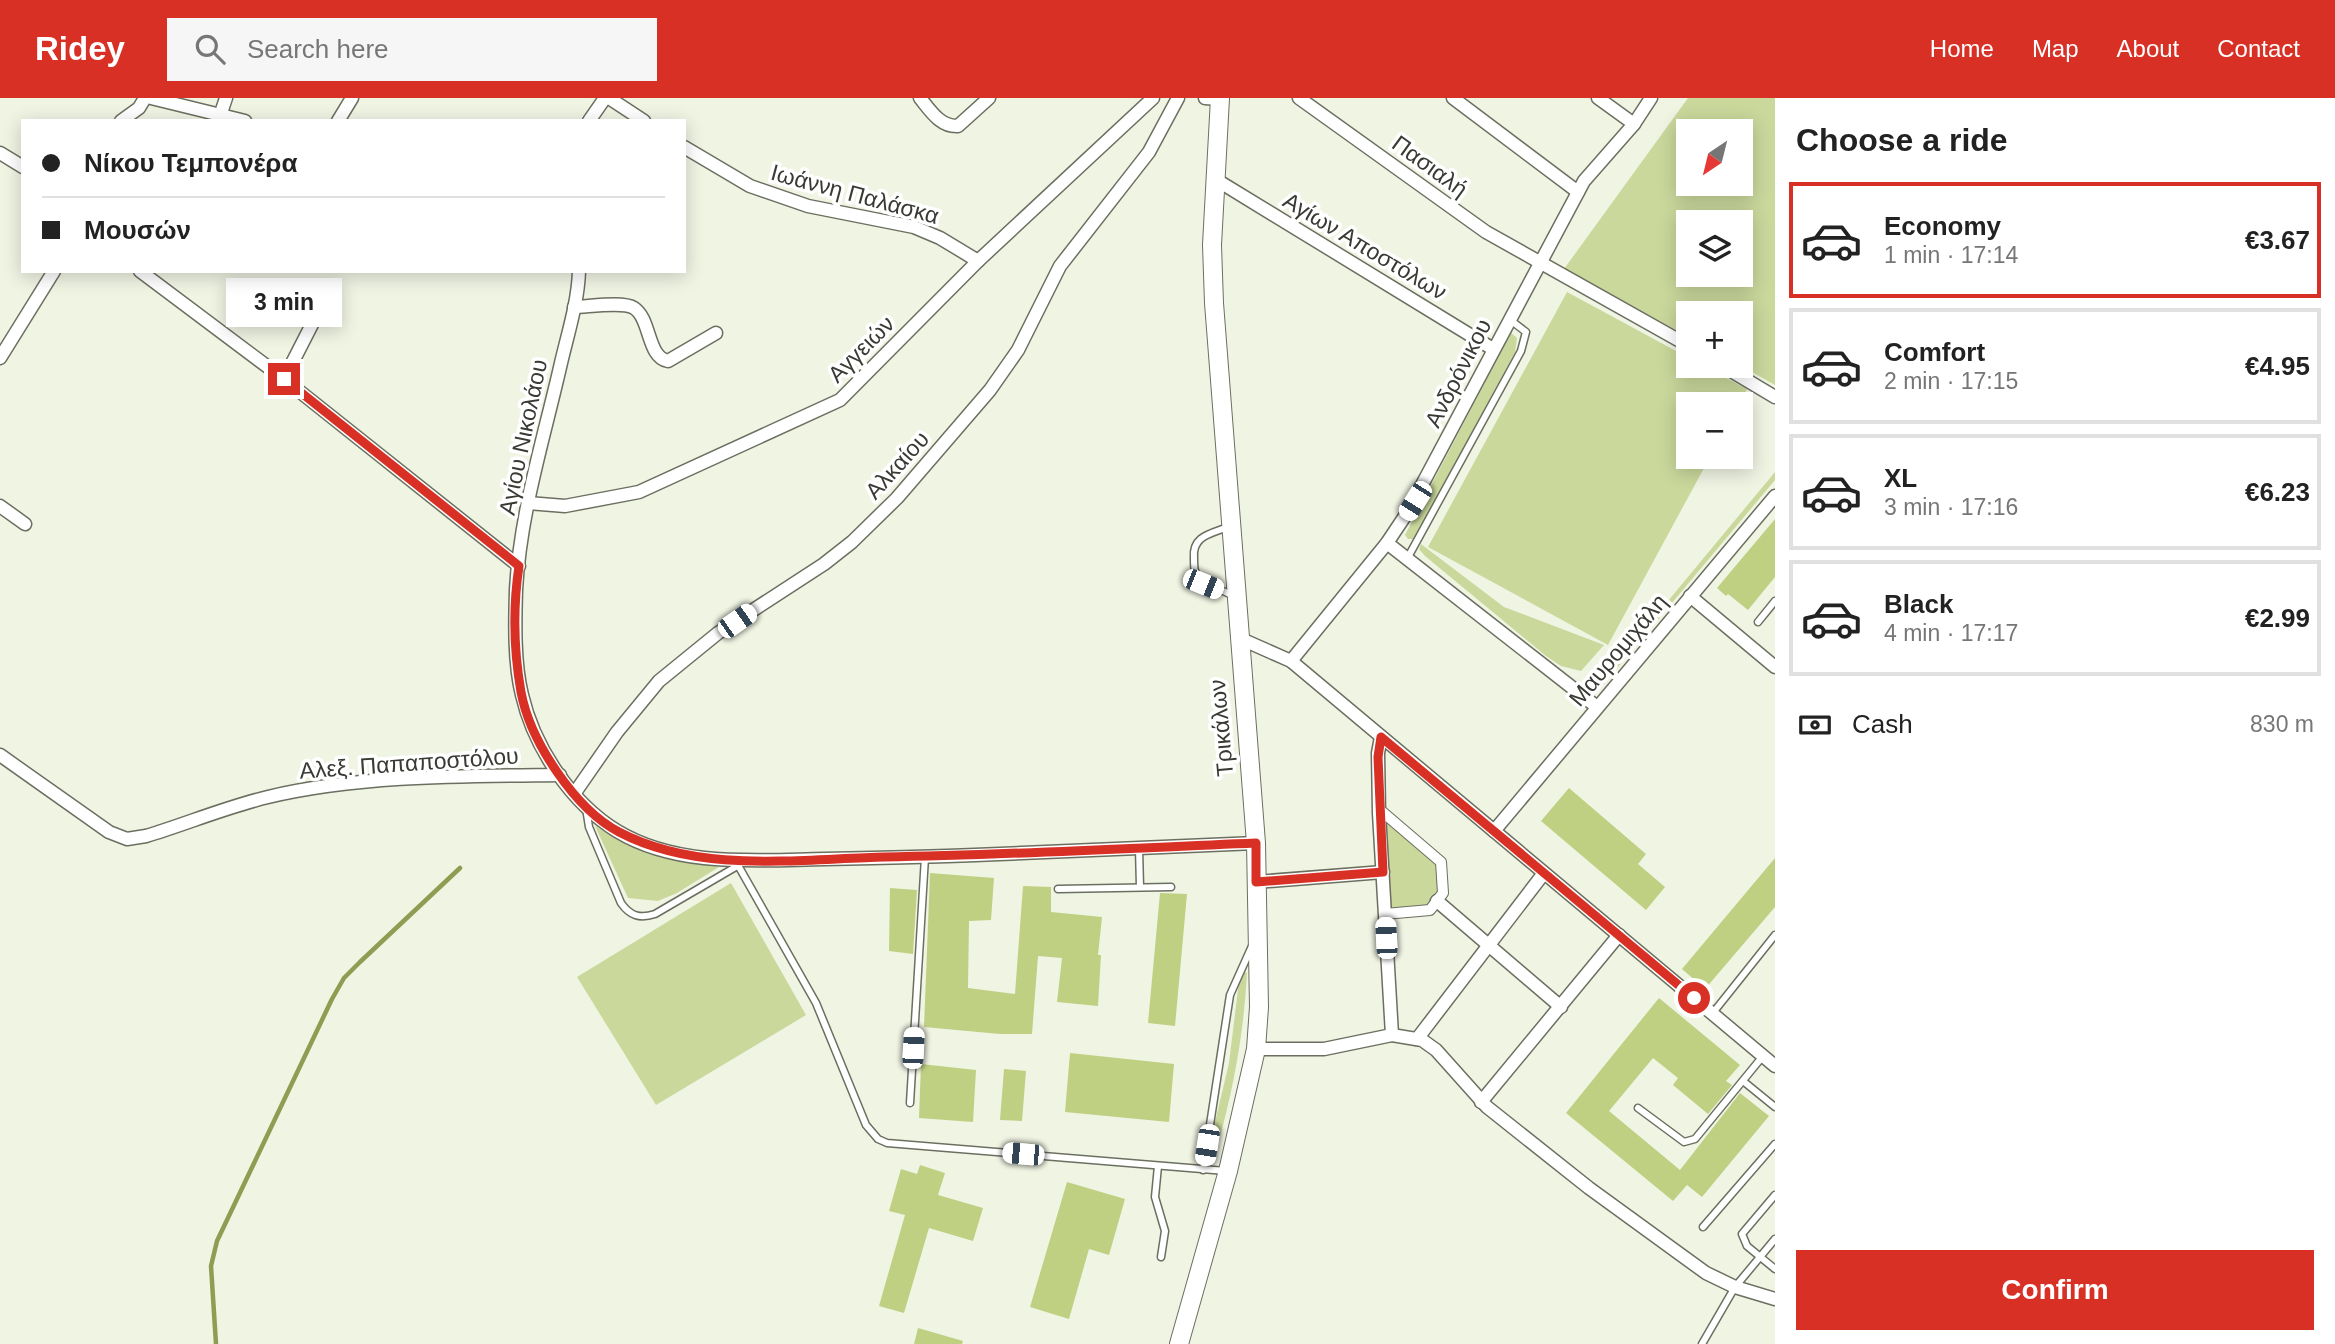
<!DOCTYPE html>
<meta charset="utf-8">
<style>
body{margin:0;font-family:Arial,sans-serif;background:#f6f6f6;color:#222;height:100vh;display:flex;flex-direction:column;font-size:26px;white-space:nowrap}
*{box-sizing:border-box;margin:0}
p{font-size:23px;color:#767676}
.icon{flex:none;width:38px;height:38px;fill:none;stroke:currentColor;stroke-width:2;stroke-linecap:round;stroke-linejoin:round}
.map{position:relative;flex:1;overflow:hidden}
.panel{display:flex;flex-direction:column;background:#fff;width:560px}
.panel>*{flex:none}
.hud{position:absolute;left:21px;top:21px;width:665px;height:154px;border-radius:0px;box-shadow:0 4px 18px #0003;display:grid;align-content:center;height:154px;padding:0 21px;background:#fff}
.needle{width:46px;rotate:215deg}
.fabs{position:absolute;left:1676px;top:21px;display:grid;gap:14px}
.fabs a{display:grid;place-items:center;width:77px;height:77px;border-radius:0px;background:#fff;box-shadow:0 4px 18px #0003;font-size:35px}
.end{position:absolute;width:32px;height:32px;margin:-16px;border:9px solid #d93025;background:#fff;box-shadow:0 0 0 4px #fff}
.from{border-radius:50%}
.bubble{position:absolute;height:49px;border-radius:0px;background:#fff;box-shadow:0 4px 18px #0003;font-size:23px;font-weight:700;line-height:49px;text-align:center}
.car{position:absolute;width:21px;height:42px;margin:-21px -10px;border-radius:9px;box-shadow:0 0 5px 2px #0007;background:linear-gradient(#fff 24%,#345 0 40%,#fff 0 76%,#345 0 86%,#fff 0)}
.hud b{display:flex;align-items:center;gap:24px;height:66px;font-size:26px}
.hud b+b{border-top:2px solid #e0e0e0}
.hud i{width:18px;height:18px;background:#222}
ul{padding:0;list-style:none}
li{display:flex;align-items:center;gap:21px;height:116px;margin:0 14px 10px;padding:0 7px;border:4px solid #e0e0e0;border-radius:0px}
li div{flex:1}
li b{display:block;font-size:26px}
li em{font-style:normal;font-weight:700}
li.selected{border-color:#d93025}
li>.icon{width:63px;height:63px;stroke-width:1.5}
h2{padding:0 21px;font-size:32px;line-height:84px}
.pay{display:flex;align-items:center;gap:18px;height:77px;padding:0 21px;font-size:26px}
.pay p{margin-inline-start:auto}
.button{display:flex;gap:14px;margin-top:auto;padding:14px 21px}
.button a{flex:1;height:80px;border-radius:0px;background:#d93025;color:#fff;font-size:28px;font-weight:700;line-height:80px;text-align:center}
header{display:flex;align-items:center;gap:42px;box-sizing:border-box;height:98px;padding:0 35px;background:#d93025;color:#fff}
header strong{font-size:33px}
nav{display:flex;gap:38px;margin-inline-start:auto;font-size:24px}
.search{width:490px;height:63px;background:#f6f6f6;display:flex;align-items:center;gap:18px;box-sizing:border-box;padding:0 24px;border-radius:0px;color:#767676;font-size:26px}
main{display:flex;flex:1;min-height:0}
.map>svg:first-child{display:block}
.green{fill:#cad89c;fill-rule:evenodd}
.lines{fill:none;stroke-linecap:round;stroke-linejoin:round}
.stream{stroke:#8e9d52;stroke-width:4.5}
.building{fill:#bfd083}
.service-casing{stroke:#6b6f60;stroke-width:9}
.pedestrian-casing{stroke:#6b6f60;stroke-width:12}
.minor-casing{stroke:#6b6f60;stroke-width:15}
.secondary-casing{stroke:#6b6f60;stroke-width:20}
.service{stroke:#fff;stroke-width:6}
.pedestrian{stroke:#fff;stroke-width:10}
.minor{stroke:#fff;stroke-width:12}
.secondary{stroke:#fff;stroke-width:18}
.route{stroke:#d93025;stroke-width:9}
.labels{text-anchor:middle;stroke-width:7;stroke-linejoin:round;paint-order:stroke}
.street-label{font-size:23px;fill:#383a33;stroke:#fff}
</style>
<header>
<strong>Ridey</strong>
<div class="search"><svg class="icon" aria-label="search" viewBox="0 0 24 24"><circle cx="10" cy="10" r="6"/><path d="M15 15l6 6"/></svg>Search here</div>
<nav><a>Home</a><a>Map</a><a>About</a><a>Contact</a></nav>
</header>
<main>
<div class="map">
<svg width="1775" height="1246" viewBox="0 0 1775 1246">
<rect width="100%" height="100%" fill="#f0f4e3"/>
<!-- green -->
<g class="green">
<path d="M1688,0h87v287l-34,-19v-53h-52v24l-125,-68zM1689,33h52v53h-52zM1689,124h52v53h-52z"/>
<polygon points="1567,194 1689,260 1689,268 1703,268 1747,291 1739,306 1689,306 1689,359 1710,359 1608,547 1428,449"/>
<polygon points="1511,235 1517,240 1515,254 1414,441 1408,441 1405,437"/>
<polygon points="1775,374 1775,382 1599,592 1595,591"/>
<polygon points="1421,446 1504,509 1604,547 1581,573 1561,568 1546,558 1425,458 1419,451"/>
<polygon points="1380,715 1439,765 1441,794 1429,809 1385,813"/>
<polygon points="595,728 631,748 649,755 719,769 677,795 658,803 628,800"/>
<polygon points="731,785 806,917 656,1007 577,879"/>
<path d="M1245,874l2,1c-3,58 -13,114 -29,171l-3,3 -6,-1 -1,-5 3,-2 18,-76 11,-90z"/>
</g>
<g class="lines">
<!-- stream -->
<polyline class="stream" points="216,1246 211,1168 217,1143 332,901 344,880 360,864 460,770"/>
</g>
<!-- building -->
<g class="building">
<polygon points="1775,421 1775,479 1748,512 1728,496 1726,498 1717,490"/>
<polygon points="1569,690 1646,756 1638,766 1665,789 1646,812 1541,723"/>
<polygon points="1775,760 1775,809 1705,891 1682,871"/>
<polygon points="930,775 994,780 991,822 969,823 968,890 1015,896 1023,788 1051,789 1051,814 1102,819 1098,857 1101,857 1098,908 1057,904 1062,860 1038,858 1032,936 1000,936 924,929"/>
<polygon points="890,790 917,792 913,856 889,853"/>
<polygon points="1160,795 1187,796 1175,928 1148,925"/>
<polygon points="1659,900 1740,967 1726,983 1732,987 1708,1016 1673,987 1678,980 1653,960 1609,1013 1680,1072 1740,995 1769,1018 1702,1099 1687,1087 1673,1103 1566,1015"/>
<polygon points="1070,955 1174,966 1169,1024 1065,1014"/>
<polygon points="921,966 976,972 973,1024 919,1020"/>
<polygon points="1004,971 1026,973 1022,1023 1000,1022"/>
<polygon points="920,1067 945,1075 938,1097 983,1110 973,1143 929,1130 904,1215 879,1208 905,1117 889,1113 901,1071 917,1076"/>
<polygon points="1067,1084 1125,1101 1109,1157 1089,1151 1069,1221 1030,1209"/>
<polygon points="918,1230 963,1243 962,1246 914,1246"/>
</g>
<g class="lines">
<!-- service casing -->
<g class="service-casing">
<g id="service">
<path d="M1228,429c-18,7 -36,9 -34,31 0,8 0,15 5,22l35,16"/>
<polyline points="1407,461 1521,253 1526,234 1509,221"/>
<polyline points="1758,524 1775,503"/>
<path d="M586,710l3,19 32,76c9,13 19,16 34,11l84,-49"/>
<polyline points="1139,750 1140,789"/>
<polyline points="739,769 816,905 866,1027 878,1041 887,1045 1226,1073"/>
<polyline points="1058,791 1171,789"/>
<polyline points="1712,916 1775,837"/>
<polyline points="1743,983 1775,1009"/>
<polyline points="910,1005 925,759"/>
<polyline points="1638,1010 1684,1044 1695,1041 1763,958"/>
<polyline points="1158,1068 1155,1099 1165,1133 1161,1159"/>
<polyline points="1203,1072 1230,897 1252,848"/>
<polyline points="1775,1097 1742,1136 1747,1148 1775,1171"/>
<polyline points="1703,1129 1775,1046"/>
<polyline points="1702,1246 1735,1189 1775,1141"/>
</g>
</g>
<!-- pedestrian casing -->
<g class="pedestrian-casing">
<polyline id="pedestrian" points="1379,711 1441,764 1443,795 1430,812 1385,816"/>
</g>
<!-- minor casing -->
<g class="minor-casing">
<g id="minor">
<polyline points="151,0 245,23"/>
<polyline points="609,0 644,23"/>
<path d="M920,0c10,12 20,29 38,28l31,-28"/>
<polyline points="1205,0 1220,1"/>
<polyline points="1299,0 1486,134 1689,248"/>
<polyline points="1453,0 1578,94"/>
<polyline points="1598,0 1634,26"/>
<polyline points="220,18 226,0"/>
<polyline points="121,23 139,10 145,0"/>
<polyline points="338,23 352,0"/>
<polyline points="589,23 605,0"/>
<polyline points="684,49 750,88 808,108 914,129 940,140 978,163"/>
<polyline points="0,55 23,69"/>
<polyline points="1215,81 1493,251"/>
<polyline points="140,173 284,281 519,468"/>
<path d="M579,173c-1,31 -11,62 -18,92 -17,75 -41,150 -45,227 -1,33 -2,73 6,105 12,52 49,108 95,136 61,37 140,29 208,28 50,-1 100,-2 150,-4 93,-4 187,-8 281,-12"/>
<path d="M574,209c13,0 49,-6 60,1 17,11 13,49 34,53l48,-28"/>
<polyline points="0,260 54,173"/>
<polyline points="1723,268 1775,299"/>
<polyline points="284,281 328,195"/>
<polyline points="528,405 565,408 639,394 840,302 978,163 1153,0"/>
<polyline points="0,408 25,426"/>
<polyline points="1387,445 1597,609"/>
<polyline points="1690,498 1775,569"/>
<polyline points="1239,540 1291,563 1775,968"/>
<polyline points="1291,563 1387,445 1407,415 1584,83 1634,26 1651,0"/>
<polyline points="1381,639 1378,655 1379,715 1392,937"/>
<path d="M0,657l109,77 18,7 19,-3c40,-12 80,-29 122,-39 92,-22 197,-21 292,-22"/>
<polyline points="574,696 617,634 659,583 718,535 824,466 852,444 897,400 990,292 1018,252 1060,168 1149,54 1178,0"/>
<polyline points="1494,733 1775,398"/>
<polyline points="1256,784 1383,774"/>
<polyline points="1437,803 1561,909"/>
<polyline points="1417,941 1544,775"/>
<polyline points="1256,951 1324,951 1392,937 1422,942 1436,952 1487,1009 1589,1090 1706,1175 1735,1189 1775,1201"/>
<polyline points="1481,1004 1619,837"/>
</g>
</g>
<!-- secondary casing -->
<g class="secondary-casing">
<polyline id="secondary" points="1179,1246 1228,1073 1256,951 1259,909 1256,745 1214,205 1212,147 1220,0"/>
</g>
<!-- service -->
<use href="#service" class="service"/>
<!-- pedestrian -->
<use href="#pedestrian" class="pedestrian"/>
<!-- minor -->
<use href="#minor" class="minor"/>
<!-- secondary -->
<use href="#secondary" class="secondary"/>
</g>
<g class="lines">
<!-- route -->
<path class="route" d="M284,281l235,187c-6,40 -5,86 2,126 9,49 54,117 98,140 80,42 179,27 266,25 124,-2 247,-9 371,-14v39l127,-10 -5,-115 3,-20 313,261"/>
</g>
<g class="labels">
<!-- street labels -->
<g class="street-label">
<text transform="translate(1430 68) rotate(36)" y="8">Πασιαλή</text>
<text transform="translate(855 96) rotate(15)" y="8">Ιωάννη Παλάσκα</text>
<text transform="translate(1365 148) rotate(31)" y="8">Αγίων Αποστόλων</text>
<text transform="translate(861 251) rotate(-45)" y="8">Αγγειών</text>
<text transform="translate(1458 275) rotate(-63)" y="8">Ανδρόνικου</text>
<text transform="translate(523 339) rotate(-78)" y="8">Αγίου Νικολάου</text>
<text transform="translate(897 367) rotate(-48)" y="8">Αλκαίου</text>
<text transform="translate(1618 552) rotate(-50)" y="8">Μαυρομιχάλη</text>
<text transform="translate(1221 630) rotate(-95)" y="8">Τρικάλων</text>
<text transform="translate(409 665) rotate(-4)" y="8">Αλεξ. Παπαποστόλου</text>
</g>
</g>
</svg>
<div class="fabs">
<a><svg class="needle" viewBox="-14 -14 28 28"><path d="M0-13l5 13h-10z" fill="#e53935"/><path d="M0 13l5-13h-10z" fill="#767676"/></svg></a>
<a><svg class="icon" aria-label="layers" viewBox="0 0 24 24"><path d="M12 4l9 5-9 5-9-5zM3 14l9 5 9-5"/></svg></a>
<a>+</a>
<a>−</a>
</div>
<i class="end from" style="left:1694px;top:900px"></i>
<i class="end" style="left:284px;top:281px"></i>
<div class="bubble" style="left:226px;top:180px;width:116px">3 min</div>
<i class="car" style="left:1415px;top:403px;rotate:212deg"></i>
<i class="car" style="left:1203px;top:486px;rotate:112deg"></i>
<i class="car" style="left:737px;top:523px;rotate:55deg"></i>
<i class="car" style="left:1386px;top:840px;rotate:357deg"></i>
<i class="car" style="left:913px;top:950px;rotate:3deg"></i>
<i class="car" style="left:1207px;top:1047px;rotate:189deg"></i>
<i class="car" style="left:1023px;top:1056px;rotate:275deg"></i>
<div class="hud">
<b><i class="from"></i>Νίκου Τεμπονέρα</b>
<b><i></i>Μουσών</b>
</div>
</div>
<section class="panel">
<h2>Choose a ride</h2>
<ul>
<li class="selected"><svg class="icon" aria-label="car" viewBox="0 0 24 24"><path d="M5 17H2v-5l4-1 3-4h7l3 4 3 1v5h-3M9 17h6M6 11h13"/><circle cx="7" cy="17" r="2"/><circle cx="17" cy="17" r="2"/></svg><div><b>Economy</b><p>1 min · 17:14</p></div><em>€3.67</em></li>
<li><svg class="icon" aria-label="car" viewBox="0 0 24 24"><path d="M5 17H2v-5l4-1 3-4h7l3 4 3 1v5h-3M9 17h6M6 11h13"/><circle cx="7" cy="17" r="2"/><circle cx="17" cy="17" r="2"/></svg><div><b>Comfort</b><p>2 min · 17:15</p></div><em>€4.95</em></li>
<li><svg class="icon" aria-label="car" viewBox="0 0 24 24"><path d="M5 17H2v-5l4-1 3-4h7l3 4 3 1v5h-3M9 17h6M6 11h13"/><circle cx="7" cy="17" r="2"/><circle cx="17" cy="17" r="2"/></svg><div><b>XL</b><p>3 min · 17:16</p></div><em>€6.23</em></li>
<li><svg class="icon" aria-label="car" viewBox="0 0 24 24"><path d="M5 17H2v-5l4-1 3-4h7l3 4 3 1v5h-3M9 17h6M6 11h13"/><circle cx="7" cy="17" r="2"/><circle cx="17" cy="17" r="2"/></svg><div><b>Black</b><p>4 min · 17:17</p></div><em>€2.99</em></li>
</ul>
<div class="pay"><svg class="icon" aria-label="cash" viewBox="0 0 24 24"><path d="M3 7h18v10H3z"/><circle cx="12" cy="12" r="2"/></svg>Cash<p>830 m</p></div>
<div class="button"><a>Confirm</a></div>
</section>
</main>
